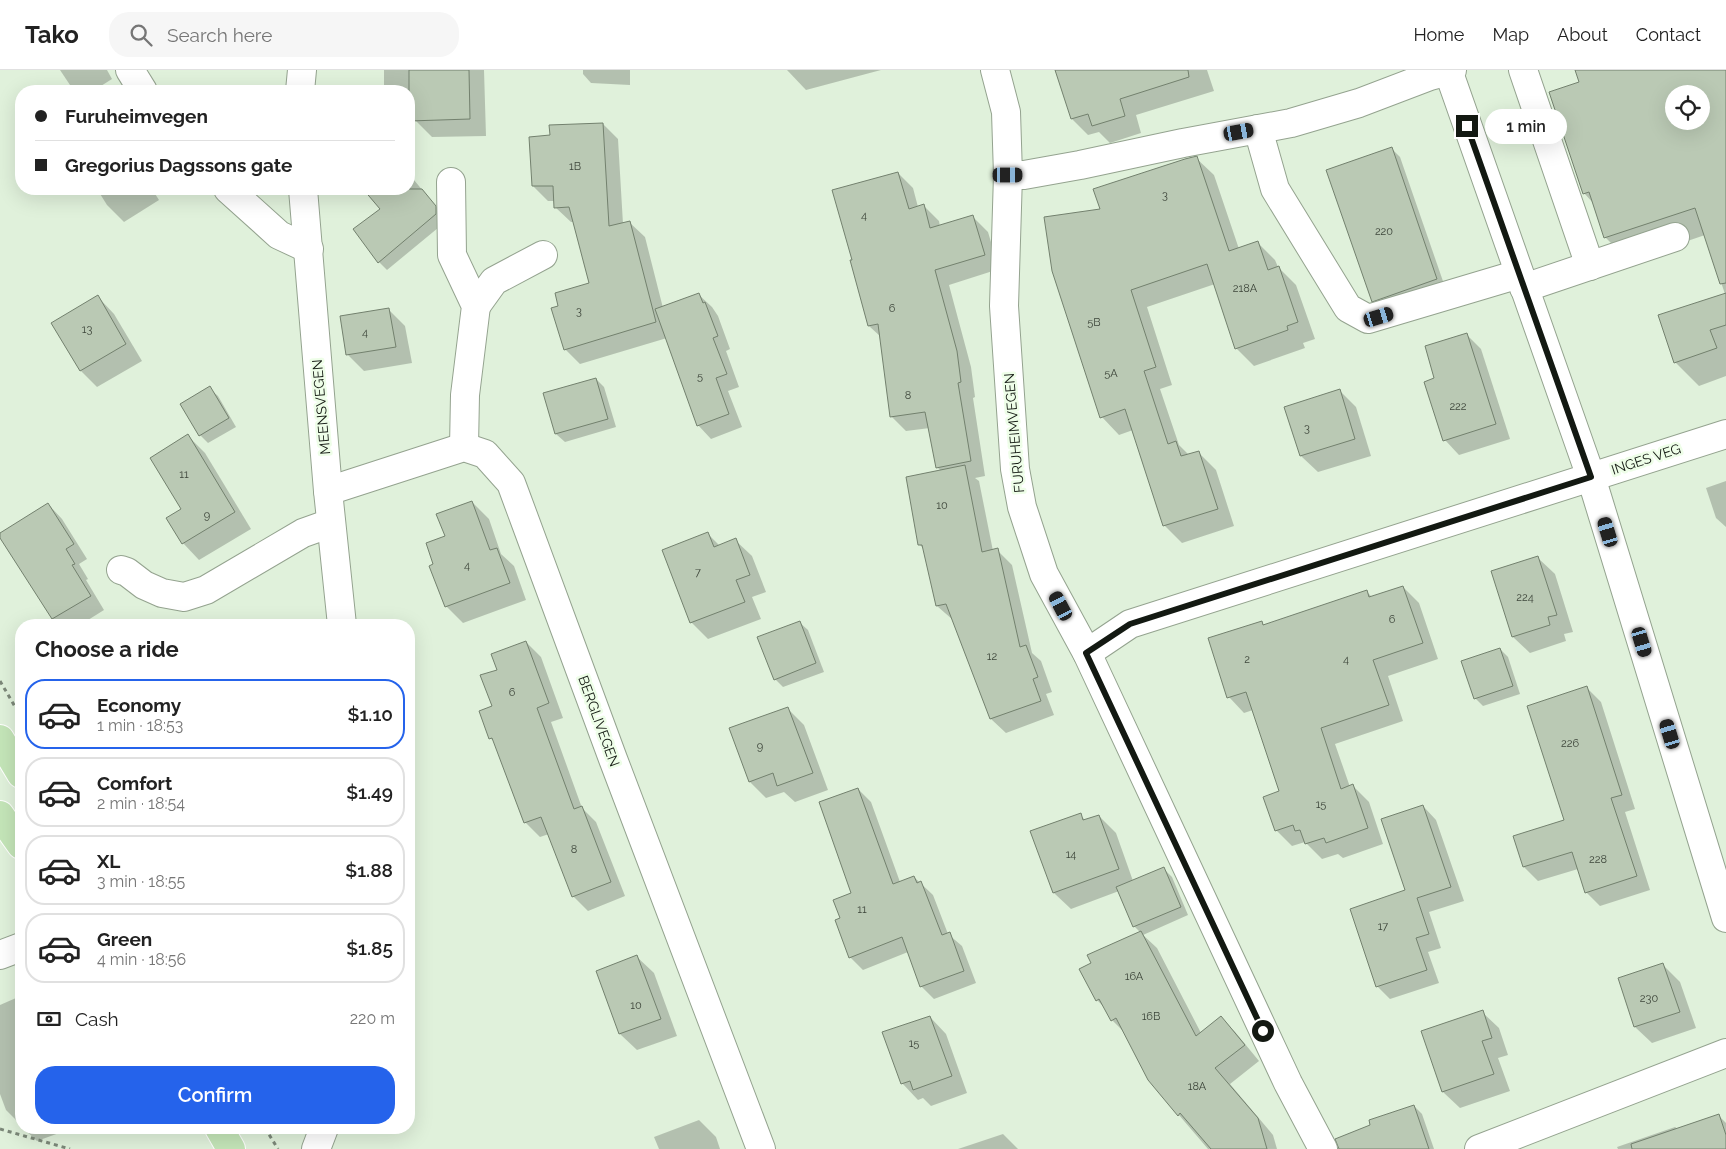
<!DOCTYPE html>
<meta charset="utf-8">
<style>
body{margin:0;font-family:Raleway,sans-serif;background:#f6f6f6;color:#222;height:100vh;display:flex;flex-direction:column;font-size:19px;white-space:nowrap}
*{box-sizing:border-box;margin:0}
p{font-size:16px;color:#767676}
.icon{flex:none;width:28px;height:28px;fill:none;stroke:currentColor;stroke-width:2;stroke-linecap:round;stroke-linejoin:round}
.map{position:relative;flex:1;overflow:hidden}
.panel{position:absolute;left:15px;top:549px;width:400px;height:515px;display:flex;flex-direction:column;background:#fff;border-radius:20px;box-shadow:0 5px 20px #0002}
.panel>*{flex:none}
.hud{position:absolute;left:15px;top:15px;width:400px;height:110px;border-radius:20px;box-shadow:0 5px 20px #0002;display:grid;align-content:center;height:110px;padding:0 20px;background:#fff}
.controls{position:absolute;left:1665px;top:15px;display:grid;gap:10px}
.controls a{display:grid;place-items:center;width:45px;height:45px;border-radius:50%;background:#fff;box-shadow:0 5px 20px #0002;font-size:25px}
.end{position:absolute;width:22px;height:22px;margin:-11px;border:6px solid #131912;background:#fff;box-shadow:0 0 0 2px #fff}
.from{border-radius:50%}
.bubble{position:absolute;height:35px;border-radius:18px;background:#fff;box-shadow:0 5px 20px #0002;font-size:16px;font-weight:600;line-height:35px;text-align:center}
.car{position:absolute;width:15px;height:30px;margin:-15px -8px;border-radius:6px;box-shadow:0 0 4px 1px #0007;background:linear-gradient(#222 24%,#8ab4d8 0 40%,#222 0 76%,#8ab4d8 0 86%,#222 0)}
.hud b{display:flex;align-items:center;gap:18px;height:48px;font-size:19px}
.hud b+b{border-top:1px solid #e0e0e0}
.hud i{width:12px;height:12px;background:#222}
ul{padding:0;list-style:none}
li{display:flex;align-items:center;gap:15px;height:70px;margin:0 10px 8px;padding:0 10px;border:2px solid #e0e0e0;border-radius:20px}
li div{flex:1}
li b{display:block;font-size:19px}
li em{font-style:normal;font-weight:600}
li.on{border-color:#2563eb}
li>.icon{width:45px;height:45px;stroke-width:1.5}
h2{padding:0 20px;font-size:22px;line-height:60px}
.pay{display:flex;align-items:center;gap:12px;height:55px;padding:0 20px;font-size:19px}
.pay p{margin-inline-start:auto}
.primary-button{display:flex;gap:10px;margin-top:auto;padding:10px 20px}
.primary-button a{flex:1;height:58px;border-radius:20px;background:#2563eb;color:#fff;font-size:20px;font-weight:600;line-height:58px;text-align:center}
header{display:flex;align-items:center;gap:30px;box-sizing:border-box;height:70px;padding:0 25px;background:#fff;border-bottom:1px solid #e0e0e0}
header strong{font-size:24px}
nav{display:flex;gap:28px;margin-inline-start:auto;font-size:18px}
.search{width:350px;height:45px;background:#f6f6f6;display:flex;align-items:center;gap:12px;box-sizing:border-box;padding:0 18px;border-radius:20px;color:#767676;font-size:19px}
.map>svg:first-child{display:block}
.shadow{fill:#0003;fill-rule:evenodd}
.building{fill:#bac9b4;stroke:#73816e;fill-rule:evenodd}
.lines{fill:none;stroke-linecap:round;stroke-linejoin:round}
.minor-casing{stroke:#94a38f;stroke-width:30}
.major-casing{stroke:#fff;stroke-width:30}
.path{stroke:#7c8879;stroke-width:3;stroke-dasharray:4 4;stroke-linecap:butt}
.minor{stroke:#fff;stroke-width:28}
.major{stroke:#c4e5b8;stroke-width:28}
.route{stroke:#131912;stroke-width:6}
.labels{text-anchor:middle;stroke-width:5;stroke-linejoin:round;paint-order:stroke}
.number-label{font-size:11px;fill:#3d453a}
.street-label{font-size:14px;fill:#131912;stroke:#eefee8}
</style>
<header>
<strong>Tako</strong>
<div class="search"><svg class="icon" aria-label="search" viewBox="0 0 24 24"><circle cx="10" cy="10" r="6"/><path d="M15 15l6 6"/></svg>Search here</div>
<nav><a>Home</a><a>Map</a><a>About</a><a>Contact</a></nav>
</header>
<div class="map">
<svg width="1726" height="1079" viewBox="0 0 1726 1079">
<rect width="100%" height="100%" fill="#e0f1db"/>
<!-- shadow -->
<g class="shadow">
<polygon points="60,0 107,0 112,9 93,21 74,21"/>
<polygon points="384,0 484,0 486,66 432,67 415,50 415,45 409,45 409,21 384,21"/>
<polygon points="583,0 630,0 630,15 591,13 583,4"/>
<polygon points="787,0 881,0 806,20"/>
<polygon points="1056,0 1207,0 1214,21 1136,45 1141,63 1110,73 1099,62 1088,65 1072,49"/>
<path d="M1576,0h150v306l-27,10 -24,-24 50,-68 -20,-59 -76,26 -24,-24 -11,-33 -10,-11 -4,-110zM1674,24h27v27h-27z"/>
<polygon points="603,54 618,69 623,154 629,152 645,167 663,238 698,224 712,237 718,246 730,279 726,281 739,317 728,321 742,357 711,369 698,355 667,268 580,294 565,279 560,236 590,214 574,152 571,152 555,137 555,131 548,131 533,116 551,67"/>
<polygon points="1392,79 1400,87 1445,217 1381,239 1373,231"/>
<polygon points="1196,88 1214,105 1239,179 1258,173 1275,190 1278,197 1296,215 1315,269 1303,273 1305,278 1254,296 1236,278 1215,214 1147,237 1172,315 1160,319 1179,375 1189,385 1198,382 1216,400 1234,456 1182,473 1164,455 1133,360 1119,365 1102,347 1102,140"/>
<polygon points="898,103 913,118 918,137 924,136 939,151 940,157 973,147 988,162 999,199 949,215 971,297 975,327 973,328 985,406 975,408 979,411 993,481 997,480 1012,495 1032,583 1041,591 1052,622 1046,624 1054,645 1006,663 991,649 953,550 937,536 924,479 920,475 941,401 937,397 930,358 906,361 891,346 881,267 869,256"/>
<polygon points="409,104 443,145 444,153 387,200 379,192 382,139 373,128 384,119 409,119"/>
<polygon points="97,119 152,119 159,130 124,152 107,135"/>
<polygon points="98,227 114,244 142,291 97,317 81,301"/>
<polygon points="389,240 405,256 412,293 364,301 348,285"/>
<polygon points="1466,264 1481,279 1510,369 1459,385 1445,370"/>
<polygon points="596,309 604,317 616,357 565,372 556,364 545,324"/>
<polygon points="209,318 218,326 236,357 208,373 200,365"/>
<polygon points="1339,320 1356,337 1371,386 1318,402 1301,386"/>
<polygon points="188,366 205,383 251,459 199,490 183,473"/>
<polygon points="1726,411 1726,457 1716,448 1706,418"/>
<polygon points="472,432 489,449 501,484 514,496 526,530 463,553 446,536 435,495 446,466"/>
<polygon points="48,434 62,449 87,489 79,494 88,509 86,510 104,540 80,555 60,555 53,549 0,465"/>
<polygon points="708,464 720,476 735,470 752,486 766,522 752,527 761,549 708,569 691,552"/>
<polygon points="1538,488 1555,504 1573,562 1564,564 1566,571 1530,583 1513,567 1493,502"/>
<polygon points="1403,517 1419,533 1438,589 1388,606 1403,651 1335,674 1350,717 1353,716 1369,732 1383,774 1343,788 1338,784 1322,789 1305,772 1292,776 1276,760 1281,722 1253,640 1244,643 1229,627 1261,552 1265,556 1366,521 1373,528"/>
<polygon points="799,552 808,560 824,602 783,617 775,609"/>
<polygon points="526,572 541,587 563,648 551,652 582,738 596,752 625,826 588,841 573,826 549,764 540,767 525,752 495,672 490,668 498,600"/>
<polygon points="1500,579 1508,587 1520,624 1483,636 1475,628"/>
<polygon points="1587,618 1601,632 1635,739 1625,742 1650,820 1600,836 1586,822 1578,799 1538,811 1524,797 1514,767 1565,750"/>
<polygon points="787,638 804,655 828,720 795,732 784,722 766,728 750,712 730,659"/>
<polygon points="858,719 871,732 900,812 914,807 933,825 948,864 962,876 976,913 934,929 921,916 908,882 863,900 850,887 842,849 852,823"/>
<polygon points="1423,736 1436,750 1464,831 1429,842 1441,878 1428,882 1439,913 1390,929 1377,916 1407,821"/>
<polygon points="1080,745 1086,751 1099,746 1116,763 1133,811 1163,798 1172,807 1188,845 1143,865 1157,878 1201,963 1221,947 1236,963 1259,991 1230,1014 1273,1065 1277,1079 1208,1079 1149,1010 1125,963 1112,950 1106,939 1097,930 1141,863 1135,857 1119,821 1071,839 1054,823"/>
<polygon points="637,887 654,903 677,966 637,980 620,964 597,902"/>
<polygon points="1663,895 1680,912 1696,958 1652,973 1635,957"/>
<polygon points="16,928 21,933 21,1055 6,1040 0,1024 0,935"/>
<polygon points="1482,942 1499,958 1508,985 1498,988 1510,1021 1460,1038 1443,1022 1422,962"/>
<polygon points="930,947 946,964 967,1023 931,1036 923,1028 918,1030 902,1013"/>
<polygon points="1414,1036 1422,1044 1434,1079 1375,1079"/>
<polygon points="1718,1045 1726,1053 1726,1079 1618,1079 1617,1077 1675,1057 1678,1059"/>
<polygon points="699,1050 716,1067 720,1079 659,1079 654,1067"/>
<polygon points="23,1058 73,1058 37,1071"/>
<polygon points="1003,1064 1018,1079 958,1079"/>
</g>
<!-- building -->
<g class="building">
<polygon points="409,0 469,0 470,49 409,51"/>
<polygon points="1055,0 1188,0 1189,7 1120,29 1125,46 1092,56 1088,44 1071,49"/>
<path d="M1575,0h151v213l-6,1 -25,-76 -91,30 -15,-46 -6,2 -34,-102 30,-10zM1674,24h27v27h-27z"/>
<polygon points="603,53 609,156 630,151 656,252 564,280 551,238 558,236 555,223 589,213 569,137 554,138 553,116 532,116 529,67 550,65 549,55"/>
<polygon points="1392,77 1437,209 1372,232 1326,100"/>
<polygon points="1197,86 1229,181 1258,171 1268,200 1279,196 1298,252 1287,256 1288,260 1235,279 1207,194 1131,220 1156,297 1144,301 1168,374 1176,371 1181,386 1199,381 1218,439 1163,456 1125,339 1100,348 1052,201 1044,147 1100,139 1093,119 1185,89"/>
<polygon points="898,102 909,139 924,134 930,158 973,145 985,185 935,200 957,281 961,312 958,313 971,391 936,398 925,342 890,347 878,254 868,256 850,190 852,190 832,120"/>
<polygon points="363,119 422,119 436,136 436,144 378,193 353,159 380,139"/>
<polygon points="699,223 703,233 705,232 718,266 713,268 727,304 716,308 729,344 697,356 655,239"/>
<polygon points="1726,223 1726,255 1710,260 1717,278 1674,293 1658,245"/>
<polygon points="98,225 126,274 80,301 51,253"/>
<polygon points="389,238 396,277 346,285 340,246"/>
<polygon points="1467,263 1496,354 1443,371 1424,312 1434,308 1425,276"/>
<polygon points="596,308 608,349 555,364 543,323"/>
<polygon points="210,316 229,348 199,366 180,334"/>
<polygon points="1340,319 1355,369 1300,386 1284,337"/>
<polygon points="188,364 235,442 182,474 166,448 181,439 150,388"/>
<polygon points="965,395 982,482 998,478 1020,577 1026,575 1038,607 1033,609 1041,631 990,649 946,534 936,536 922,475 918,475 906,407"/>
<polygon points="472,431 490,480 497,478 510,513 445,537 429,496 433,494 426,473 445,466 436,444"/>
<polygon points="48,433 74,474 66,479 75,494 72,495 91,526 52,549 0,468 0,463"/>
<polygon points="708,462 714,477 736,468 750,505 736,510 745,532 690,553 662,480"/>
<polygon points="1538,486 1557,545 1548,547 1550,555 1512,567 1491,501"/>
<polygon points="1403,516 1423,573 1373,590 1389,635 1321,658 1341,719 1353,714 1368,758 1326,773 1324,768 1305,774 1300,760 1295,761 1293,755 1275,761 1263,727 1279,721 1246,622 1227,628 1208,568 1262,551 1263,555 1367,520 1369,527"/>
<polygon points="800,551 816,593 774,610 757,567"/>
<polygon points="526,571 549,633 537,638 574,739 582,736 611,812 572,827 541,747 524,753 492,668 489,669 479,641 492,636 480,605 497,600 491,584"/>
<polygon points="1500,578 1513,616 1474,629 1461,591"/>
<polygon points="1587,616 1622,725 1611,728 1637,806 1585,823 1572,782 1523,797 1513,766 1564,750 1527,636"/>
<polygon points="788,637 813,703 777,716 773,703 749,712 729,658"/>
<polygon points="858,718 893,814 914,806 917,813 921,811 942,865 950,862 964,901 920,917 902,867 849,888 835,850 840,848 833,830 851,823 819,732"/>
<polygon points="1423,735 1451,817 1417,828 1429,864 1416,868 1427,900 1376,917 1350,839 1405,820 1381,749"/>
<polygon points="1081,743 1083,750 1099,745 1119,799 1053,823 1030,761"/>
<polygon points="1164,797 1181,837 1133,857 1116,817"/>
<polygon points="1141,861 1196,966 1221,946 1245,975 1215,998 1258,1048 1267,1079 1211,1079 1180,1043 1178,1046 1148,1010 1116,948 1111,951 1099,929 1096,931 1079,899 1091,893 1087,885"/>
<polygon points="637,885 661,949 619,964 596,901"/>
<polygon points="1663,893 1680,942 1634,957 1618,908"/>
<polygon points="1483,940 1492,968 1482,971 1494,1004 1442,1022 1421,961"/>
<polygon points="930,946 952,1006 913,1020 910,1011 901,1014 882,962"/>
<polygon points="1414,1035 1429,1079 1339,1079 1335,1069 1370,1055 1369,1050"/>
<polygon points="1719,1044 1726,1065 1726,1079 1632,1079 1631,1074"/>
</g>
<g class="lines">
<!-- minor casing -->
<g class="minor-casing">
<g id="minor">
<polyline points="130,0 143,21"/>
<polyline points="995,0 1006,42 1008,105 1004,236 1015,399 1022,437 1044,504 1087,583 1288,1013 1323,1079"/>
<polyline points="1448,0 1591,407 1726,848"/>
<polyline points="1523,0 1590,196"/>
<polyline points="300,21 302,0"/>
<polyline points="1258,59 1275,119 1348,238 1368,249 1519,204"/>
<polyline points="1008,105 1024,105 1080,95 1183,73 1291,53 1359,33 1430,6 1452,0"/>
<polyline points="451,112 452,185 476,236 465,325 464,377"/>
<polyline points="228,119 279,165 309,179"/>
<polyline points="303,119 328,421 342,555"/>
<polyline points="1524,218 1675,167"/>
<polyline points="476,236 494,211 543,185"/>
<polyline points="328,421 464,377 485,384 511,413 613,689 761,1079"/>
<polyline points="121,500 127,502 144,515 162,523 184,527 206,520 303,463 331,453"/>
<polyline points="1087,583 1130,554 1726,364"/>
<polyline points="0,885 21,877"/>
<polyline points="316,1079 324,1058"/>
<polyline points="1479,1079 1726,983"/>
</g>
</g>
<!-- major casing -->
<g class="major-casing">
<g id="major">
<polyline points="0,669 21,704"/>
<polyline points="0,745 21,775"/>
<polyline points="219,1058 231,1079"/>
</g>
</g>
<!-- path -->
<g class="path">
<polyline points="0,611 17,640"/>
<polyline points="265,1058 278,1079"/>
<polyline points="0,1059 70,1079"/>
</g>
<!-- minor -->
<use href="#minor" class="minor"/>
<!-- major -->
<use href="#major" class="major"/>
</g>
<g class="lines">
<!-- route -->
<polyline class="route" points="1263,961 1086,583 1130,554 1591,407 1467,56"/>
</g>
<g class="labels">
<!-- number labels -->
<g class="number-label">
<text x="575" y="100">1B</text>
<text x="1165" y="129">3</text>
<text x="864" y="149">4</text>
<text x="1384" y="165">220</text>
<text x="1245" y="222">218A</text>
<text x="892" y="242">6</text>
<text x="579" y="245">3</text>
<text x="1094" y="256">5B</text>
<text x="87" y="263">13</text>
<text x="365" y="266">4</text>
<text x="1111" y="307">5A</text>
<text x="700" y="310">5</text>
<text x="908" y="329">8</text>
<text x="1458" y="340">222</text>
<text x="1307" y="362">3</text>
<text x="184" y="408">11</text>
<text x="942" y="439">10</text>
<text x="207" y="449">9</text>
<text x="467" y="499">4</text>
<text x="698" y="506">7</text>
<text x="1525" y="531">224</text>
<text x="1392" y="553">6</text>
<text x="992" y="590">12</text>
<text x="1247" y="593">2</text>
<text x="1346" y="593">4</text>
<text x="512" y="626">6</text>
<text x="1570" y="677">226</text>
<text x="760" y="680">9</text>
<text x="1321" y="738">15</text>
<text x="574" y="783">8</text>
<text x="1071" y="788">14</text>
<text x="1598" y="793">228</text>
<text x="862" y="843">11</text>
<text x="1383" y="860">17</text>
<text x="1134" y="910">16A</text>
<text x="1649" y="932">230</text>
<text x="636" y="939">10</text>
<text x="1151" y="950">16B</text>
<text x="914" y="977">15</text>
<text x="1197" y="1020">18A</text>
</g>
<!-- street labels -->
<g class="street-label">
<text transform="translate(321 337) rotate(-95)" y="5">MEENSVEGEN</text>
<text transform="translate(1014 363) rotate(-95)" y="5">FURUHEIMVEGEN</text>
<text transform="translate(1646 389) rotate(-18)" y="5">INGES VEG</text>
<text transform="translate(599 651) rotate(70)" y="5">BERGLIVEGEN</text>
</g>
</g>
</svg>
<div class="controls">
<a><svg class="icon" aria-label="locate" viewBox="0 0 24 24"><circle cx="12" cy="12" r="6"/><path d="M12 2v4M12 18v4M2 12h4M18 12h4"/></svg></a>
</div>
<i class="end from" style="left:1263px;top:961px"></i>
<i class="end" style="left:1467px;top:56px"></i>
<div class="bubble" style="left:1485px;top:39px;width:82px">1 min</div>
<i class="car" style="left:1239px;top:62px;rotate:80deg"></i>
<i class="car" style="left:1008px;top:105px;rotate:90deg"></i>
<i class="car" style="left:1379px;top:247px;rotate:73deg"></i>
<i class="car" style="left:1608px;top:462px;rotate:343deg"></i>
<i class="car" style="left:1061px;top:536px;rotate:332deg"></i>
<i class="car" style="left:1642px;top:572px;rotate:163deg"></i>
<i class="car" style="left:1670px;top:664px;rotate:343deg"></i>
<div class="hud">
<b><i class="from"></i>Furuheimvegen</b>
<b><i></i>Gregorius Dagssons gate</b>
</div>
<section class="panel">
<h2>Choose a ride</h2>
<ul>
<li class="on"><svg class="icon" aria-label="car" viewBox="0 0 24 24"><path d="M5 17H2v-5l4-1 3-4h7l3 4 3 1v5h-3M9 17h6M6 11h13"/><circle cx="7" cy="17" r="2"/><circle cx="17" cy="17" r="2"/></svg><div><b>Economy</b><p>1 min · 18:53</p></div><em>$1.10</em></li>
<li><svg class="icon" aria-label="car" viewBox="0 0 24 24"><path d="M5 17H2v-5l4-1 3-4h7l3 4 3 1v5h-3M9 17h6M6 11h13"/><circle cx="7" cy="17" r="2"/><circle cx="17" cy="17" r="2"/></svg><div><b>Comfort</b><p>2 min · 18:54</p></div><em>$1.49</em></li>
<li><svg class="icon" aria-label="car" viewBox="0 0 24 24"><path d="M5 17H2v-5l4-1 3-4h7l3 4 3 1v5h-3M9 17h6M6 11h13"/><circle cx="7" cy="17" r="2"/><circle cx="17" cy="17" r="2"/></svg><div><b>XL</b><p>3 min · 18:55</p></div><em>$1.88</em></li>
<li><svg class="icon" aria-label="car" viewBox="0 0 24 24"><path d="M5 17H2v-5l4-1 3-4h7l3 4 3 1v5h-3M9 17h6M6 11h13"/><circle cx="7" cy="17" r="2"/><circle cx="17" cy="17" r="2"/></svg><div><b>Green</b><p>4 min · 18:56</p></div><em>$1.85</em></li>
</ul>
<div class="pay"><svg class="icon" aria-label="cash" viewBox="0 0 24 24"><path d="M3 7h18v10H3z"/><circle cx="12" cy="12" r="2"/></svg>Cash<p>220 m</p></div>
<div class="primary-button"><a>Confirm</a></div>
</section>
</div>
